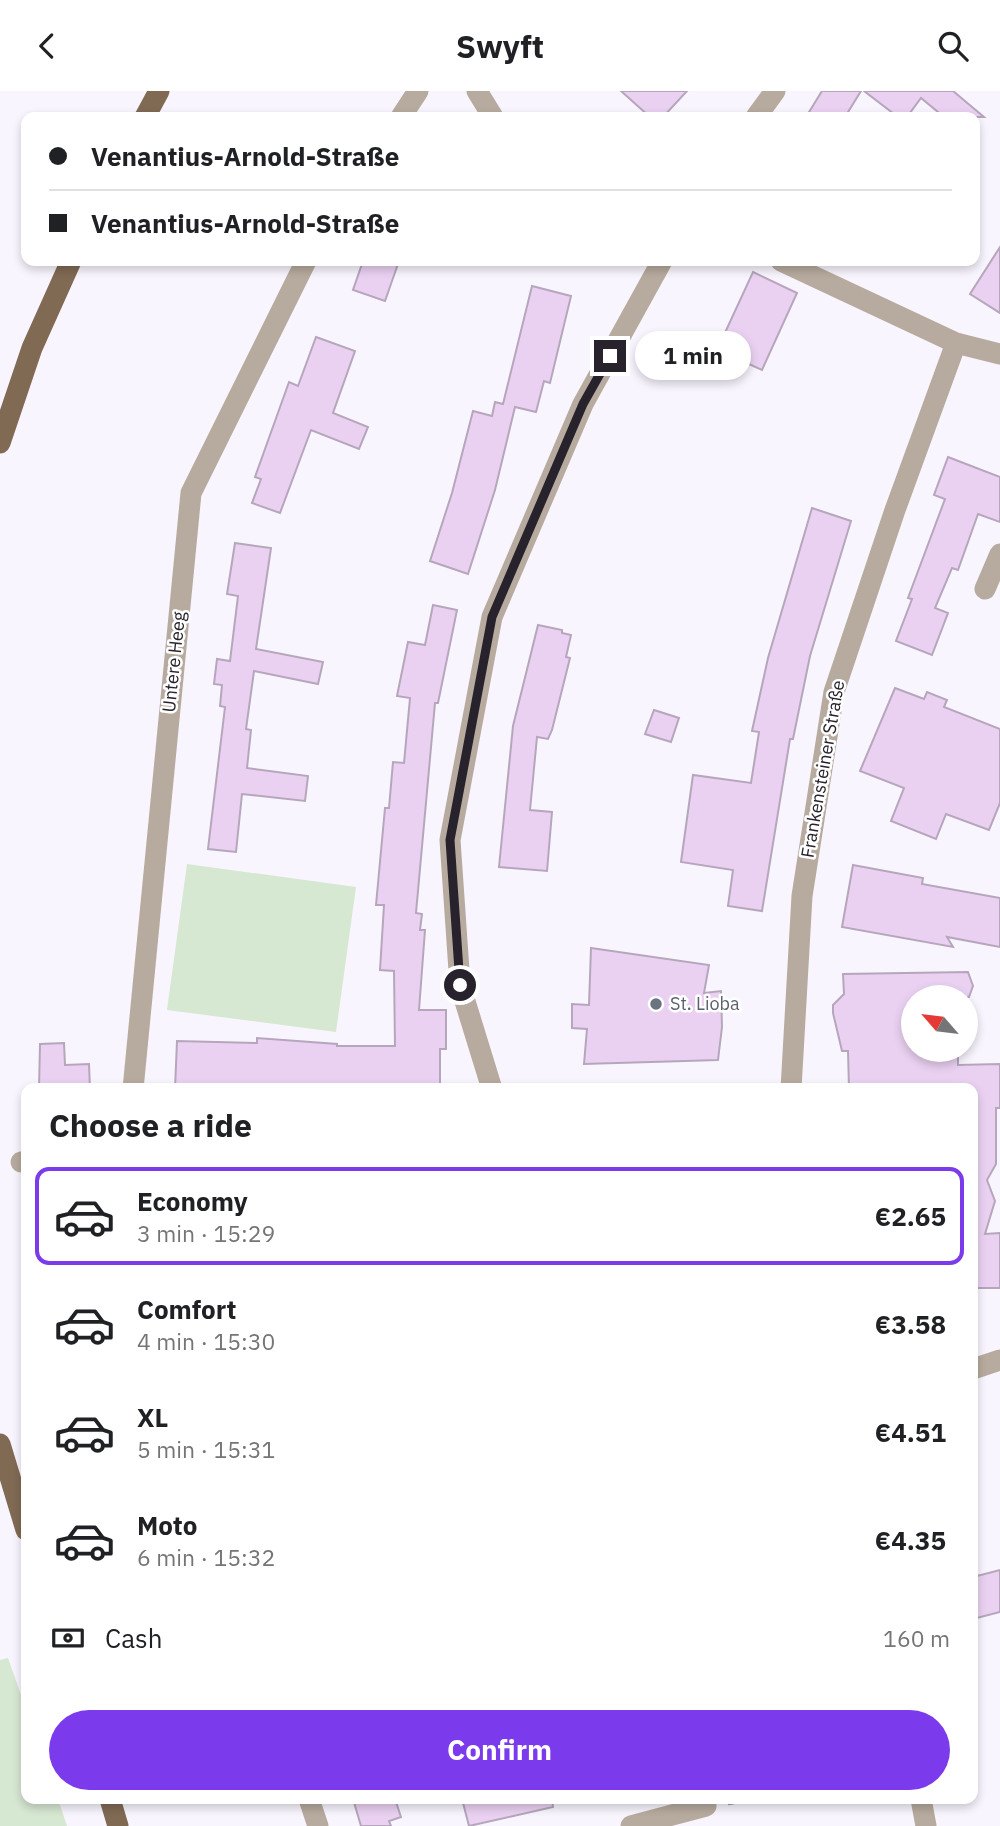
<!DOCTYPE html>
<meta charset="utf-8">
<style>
body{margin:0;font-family:"IBM Plex Sans",sans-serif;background:#f6f6f6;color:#202124;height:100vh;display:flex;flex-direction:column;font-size:26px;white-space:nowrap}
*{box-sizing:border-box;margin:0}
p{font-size:23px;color:#757577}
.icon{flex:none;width:38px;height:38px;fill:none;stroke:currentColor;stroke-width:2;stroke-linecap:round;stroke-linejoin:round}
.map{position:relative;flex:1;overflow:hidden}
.drawer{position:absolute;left:21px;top:992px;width:957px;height:721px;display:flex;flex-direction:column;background:#fff;border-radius:14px;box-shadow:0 4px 10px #0003}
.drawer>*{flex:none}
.banner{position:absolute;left:21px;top:21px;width:959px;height:154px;border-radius:14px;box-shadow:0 4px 10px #0003;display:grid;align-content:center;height:154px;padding:0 28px;background:#fff}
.needle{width:46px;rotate:298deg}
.fabs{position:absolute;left:901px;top:894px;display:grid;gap:14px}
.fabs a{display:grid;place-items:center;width:77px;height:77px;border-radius:50%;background:#fff;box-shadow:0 4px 10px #0003;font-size:35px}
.end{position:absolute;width:32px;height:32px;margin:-16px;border:9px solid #27222b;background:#fff;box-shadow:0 0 0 4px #fff}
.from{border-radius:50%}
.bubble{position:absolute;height:49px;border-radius:24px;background:#fff;box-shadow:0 4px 10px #0003;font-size:23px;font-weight:700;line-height:49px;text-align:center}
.banner b{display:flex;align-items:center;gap:24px;height:66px;font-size:26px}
.banner b+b{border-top:2px solid #e0e0e0}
.banner i{width:18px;height:18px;background:#202124}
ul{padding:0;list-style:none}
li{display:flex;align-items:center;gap:21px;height:98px;margin:0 14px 10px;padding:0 14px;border:4px solid transparent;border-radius:14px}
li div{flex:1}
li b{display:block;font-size:26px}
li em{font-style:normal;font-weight:700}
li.selected{border-color:#7c3aed}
li>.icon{width:63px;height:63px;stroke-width:1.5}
h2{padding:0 28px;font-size:32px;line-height:84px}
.pay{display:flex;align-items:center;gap:18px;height:77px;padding:0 28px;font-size:26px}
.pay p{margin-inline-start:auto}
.primary-button{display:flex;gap:14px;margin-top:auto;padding:14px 28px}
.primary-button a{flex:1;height:80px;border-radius:42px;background:#7c3aed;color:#fff;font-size:28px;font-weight:700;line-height:80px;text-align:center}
header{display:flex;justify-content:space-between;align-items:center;height:91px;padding:0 28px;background:#fff;font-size:32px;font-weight:700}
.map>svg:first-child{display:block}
.green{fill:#d6e7d2}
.building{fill:#ead1f2;stroke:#b6a6bc;stroke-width:2}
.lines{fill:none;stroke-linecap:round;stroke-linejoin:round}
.path{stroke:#959099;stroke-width:4.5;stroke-dasharray:7 3.5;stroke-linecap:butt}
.minor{stroke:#b7aa9e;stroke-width:21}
.major{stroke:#816a54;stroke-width:21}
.route{stroke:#27222b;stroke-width:9}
.worship-dot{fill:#6b7280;stroke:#fff;stroke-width:2.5}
.labels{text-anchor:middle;stroke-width:5;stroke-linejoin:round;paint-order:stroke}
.street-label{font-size:18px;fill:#27222b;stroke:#fff}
.worship-label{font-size:18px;fill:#5b616d;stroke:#fff;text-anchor:start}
</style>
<header><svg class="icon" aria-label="back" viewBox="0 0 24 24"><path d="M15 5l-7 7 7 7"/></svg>Swyft<svg class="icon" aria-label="search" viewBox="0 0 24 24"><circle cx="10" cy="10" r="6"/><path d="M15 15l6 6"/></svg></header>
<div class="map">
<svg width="1000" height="1735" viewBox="0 0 1000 1735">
<rect width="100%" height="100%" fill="#f9f5fe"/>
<!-- green -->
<g class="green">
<polygon points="187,773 356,796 336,941 167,919"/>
<polygon points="8,1567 26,1618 26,1708 58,1708 67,1735 0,1735 0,1569"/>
</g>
<!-- building -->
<g class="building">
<polygon points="621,0 687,0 663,26 650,26"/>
<polygon points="822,0 861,0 845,26 806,26"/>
<polygon points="864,0 953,0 984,26 944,26 921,7 907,26 898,26"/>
<polygon points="1000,156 1000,222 970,203"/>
<polygon points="363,170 399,170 385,210 353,199"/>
<polygon points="753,181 797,202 762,279 717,259"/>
<polygon points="532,195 571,205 550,292 544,290 536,321 515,316 495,399 468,483 430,470 452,402 473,320 492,325 495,311 503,313"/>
<polygon points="316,246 355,260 333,322 368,336 359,358 311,339 280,422 252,412 261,388 255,386 289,291 298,295"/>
<polygon points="948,366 1000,386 1000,431 978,423 958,479 952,477 935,517 948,522 932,564 896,550 912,508 908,507 945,408 934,404"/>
<polygon points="812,417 851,430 810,565 793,648 790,648 762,820 728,815 733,779 681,771 693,684 751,692 759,641 752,640 768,567"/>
<polygon points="235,452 271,457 256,558 323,571 318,593 254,580 246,638 251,639 247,677 308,685 305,710 242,703 236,761 208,758 225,616 220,615 222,594 214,593 217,568 230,570 238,505 227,503"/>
<polygon points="433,514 457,519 438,612 435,612 416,822 422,823 420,839 425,839 419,919 446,919 446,958 440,958 440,998 175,998 177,950 257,952 257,947 337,953 337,955 395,955 394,880 380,879 384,814 376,814 385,717 389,717 393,671 404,672 410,607 397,605 408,551 425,554"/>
<polygon points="538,534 562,539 562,542 571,544 566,566 570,567 552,639 548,648 537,646 530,719 552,721 547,780 499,776 513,635"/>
<polygon points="895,597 924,608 927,601 947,609 944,616 1000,638 1000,712 989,739 946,723 936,748 891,730 904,697 860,680"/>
<polygon points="654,619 679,627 671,651 645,643"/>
<polygon points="853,774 923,787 922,793 1000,807 1000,856 947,846 953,856 842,836"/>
<polygon points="591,857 709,874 704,902 721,900 722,936 718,969 584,973 587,938 572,937 572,913 589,914"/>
<polygon points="968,881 973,895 969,906 914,906 914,959 958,959 958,974 1000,973 1000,1017 996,1017 996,1073 987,1089 995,1110 985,1143 1000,1142 1000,1197 973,1197 973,998 849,998 848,960 842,960 833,922 833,914 844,903 843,883"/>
<polygon points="64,952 65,974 89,973 90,998 39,998 40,953"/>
<polygon points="1000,1479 1000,1521 973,1528 973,1486"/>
<polygon points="353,1708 395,1708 401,1726 389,1730 391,1735 361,1735"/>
<polygon points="462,1708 552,1708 553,1716 469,1735"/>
</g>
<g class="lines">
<!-- path -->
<polyline class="path" points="728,1712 751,1708"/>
<!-- minor -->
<g class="minor">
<polyline points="477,0 493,26"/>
<polyline points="401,26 418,0"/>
<polyline points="756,26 775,0"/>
<polyline points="781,170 956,252 1000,263"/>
<polyline points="985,498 1000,463"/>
<polyline points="133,998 191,402 306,170"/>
<polyline points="492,998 460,894 450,749 492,526 583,313 662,170"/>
<polyline points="791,998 802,805 834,601 895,419 956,252"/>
<polyline points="21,1071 26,1070"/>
<polyline points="973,1278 1000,1269"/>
<polyline points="309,1708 318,1735"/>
<polyline points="921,1708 926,1735"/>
<polyline points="631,1735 706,1715"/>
</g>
<!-- major -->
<g class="major">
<polyline points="145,26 159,0"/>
<polyline points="0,352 32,257 71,170"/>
<polyline points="0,1353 26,1439"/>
<polyline points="110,1708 118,1735"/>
</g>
</g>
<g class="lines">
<!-- route -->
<polyline class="route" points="460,894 450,749 492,526 583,313 610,265"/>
</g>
<!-- markers -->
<circle class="worship-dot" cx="656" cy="913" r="7"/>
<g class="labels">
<!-- street labels -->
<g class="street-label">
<text transform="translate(174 571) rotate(-84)" y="6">Untere Heeg</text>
<text transform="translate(823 678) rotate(-80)" y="6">Frankensteiner Straße</text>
</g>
<!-- worship labels -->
<g class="worship-label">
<text x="670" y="919">St. Lioba</text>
</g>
</g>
</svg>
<div class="fabs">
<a><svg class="needle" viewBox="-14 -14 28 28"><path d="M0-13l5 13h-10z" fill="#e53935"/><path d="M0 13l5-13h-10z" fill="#757577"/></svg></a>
</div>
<i class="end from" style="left:460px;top:894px"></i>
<i class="end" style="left:610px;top:265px"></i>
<div class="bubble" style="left:635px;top:240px;width:116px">1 min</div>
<div class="banner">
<b><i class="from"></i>Venantius-Arnold-Straße</b>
<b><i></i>Venantius-Arnold-Straße</b>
</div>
<section class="drawer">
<h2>Choose a ride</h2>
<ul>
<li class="selected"><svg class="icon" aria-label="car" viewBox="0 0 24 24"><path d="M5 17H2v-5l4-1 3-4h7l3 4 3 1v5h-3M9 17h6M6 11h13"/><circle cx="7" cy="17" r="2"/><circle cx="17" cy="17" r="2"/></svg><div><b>Economy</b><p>3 min · 15:29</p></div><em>€2.65</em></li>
<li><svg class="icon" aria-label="car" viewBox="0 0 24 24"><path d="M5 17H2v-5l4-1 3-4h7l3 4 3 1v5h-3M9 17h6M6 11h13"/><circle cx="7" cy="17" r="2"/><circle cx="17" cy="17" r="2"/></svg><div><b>Comfort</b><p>4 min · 15:30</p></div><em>€3.58</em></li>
<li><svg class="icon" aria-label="car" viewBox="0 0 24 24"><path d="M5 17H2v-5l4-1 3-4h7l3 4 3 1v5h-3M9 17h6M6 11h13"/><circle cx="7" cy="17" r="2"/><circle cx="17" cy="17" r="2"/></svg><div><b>XL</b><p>5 min · 15:31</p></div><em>€4.51</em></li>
<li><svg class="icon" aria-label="car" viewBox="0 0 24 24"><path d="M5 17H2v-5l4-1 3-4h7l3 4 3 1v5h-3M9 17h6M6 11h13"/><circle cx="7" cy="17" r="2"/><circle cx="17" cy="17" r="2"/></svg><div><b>Moto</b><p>6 min · 15:32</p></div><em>€4.35</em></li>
</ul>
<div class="pay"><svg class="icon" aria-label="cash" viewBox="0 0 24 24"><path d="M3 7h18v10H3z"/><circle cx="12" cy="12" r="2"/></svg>Cash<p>160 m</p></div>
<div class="primary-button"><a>Confirm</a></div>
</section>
</div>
